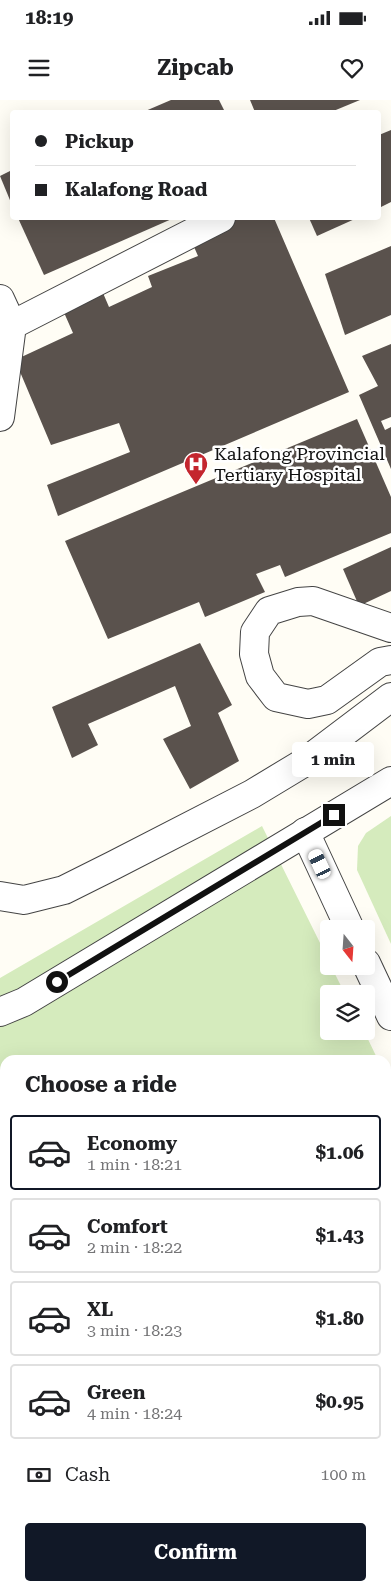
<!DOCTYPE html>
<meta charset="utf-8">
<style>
body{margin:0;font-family:"Roboto Serif",serif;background:#f2f2f2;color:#202124;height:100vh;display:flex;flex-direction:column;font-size:19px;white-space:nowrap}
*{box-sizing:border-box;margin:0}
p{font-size:16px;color:#757577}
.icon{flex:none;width:28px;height:28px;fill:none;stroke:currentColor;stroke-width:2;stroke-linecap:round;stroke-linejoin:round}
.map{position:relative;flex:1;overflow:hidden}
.panel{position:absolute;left:0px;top:955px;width:391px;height:536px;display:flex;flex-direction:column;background:#fff;border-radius:15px 15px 0 0;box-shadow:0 5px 20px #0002}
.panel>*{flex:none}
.guide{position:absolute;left:10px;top:10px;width:371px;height:110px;border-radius:5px;box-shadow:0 5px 20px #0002;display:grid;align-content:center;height:110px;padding:0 25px;background:#fff}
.needle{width:32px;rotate:163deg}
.tools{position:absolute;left:320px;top:820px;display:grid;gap:10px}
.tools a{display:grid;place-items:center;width:55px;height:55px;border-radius:5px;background:#fff;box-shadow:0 5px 20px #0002;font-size:25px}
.end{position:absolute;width:22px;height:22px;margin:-11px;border:6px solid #111;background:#fff;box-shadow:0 0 0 2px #fff}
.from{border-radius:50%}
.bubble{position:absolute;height:35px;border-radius:5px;background:#fff;box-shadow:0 5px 20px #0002;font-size:16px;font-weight:700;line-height:35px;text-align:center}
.car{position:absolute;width:15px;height:30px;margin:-15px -8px;border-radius:6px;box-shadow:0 0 4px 1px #0007;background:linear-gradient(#fff 24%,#345 0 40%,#fff 0 76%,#345 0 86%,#fff 0)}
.guide b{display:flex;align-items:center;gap:18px;height:48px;font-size:19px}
.guide b+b{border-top:1px solid #e0e0e0}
.guide i{width:12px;height:12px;background:#202124}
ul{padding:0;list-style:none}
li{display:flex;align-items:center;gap:15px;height:75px;margin:0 10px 8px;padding:0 15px;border:2px solid #e0e0e0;border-radius:5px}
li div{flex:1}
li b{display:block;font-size:19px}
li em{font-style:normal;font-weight:700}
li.active{border-color:#111827}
li>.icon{width:45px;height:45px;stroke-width:1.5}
h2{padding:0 25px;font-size:22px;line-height:60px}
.pay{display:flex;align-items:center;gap:12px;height:55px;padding:0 25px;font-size:19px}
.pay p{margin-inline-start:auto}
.primary-button{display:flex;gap:10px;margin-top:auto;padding:10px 25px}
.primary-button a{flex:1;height:58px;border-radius:5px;background:#111827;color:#fff;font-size:20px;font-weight:700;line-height:58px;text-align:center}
.status{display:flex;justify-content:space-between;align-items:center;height:35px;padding:0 25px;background:#fff;direction:ltr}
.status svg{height:14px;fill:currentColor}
header{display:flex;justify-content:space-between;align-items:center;height:65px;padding:0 25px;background:#fff;font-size:22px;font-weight:700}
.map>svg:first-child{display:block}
.green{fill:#d5ebbd}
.building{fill:#5a524d}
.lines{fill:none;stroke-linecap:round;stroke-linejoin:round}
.minor-casing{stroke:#444;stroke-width:30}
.minor{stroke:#fff;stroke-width:28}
.rail{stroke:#c4262e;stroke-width:4}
.route{stroke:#111;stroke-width:6}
.labels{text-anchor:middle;stroke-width:5;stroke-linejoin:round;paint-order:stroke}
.poi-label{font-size:18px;fill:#111;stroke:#fff;text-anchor:start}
</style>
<div class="status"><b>18:19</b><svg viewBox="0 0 49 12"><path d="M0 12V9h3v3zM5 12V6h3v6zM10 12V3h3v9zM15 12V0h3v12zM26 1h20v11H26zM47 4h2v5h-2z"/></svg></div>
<header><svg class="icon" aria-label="menu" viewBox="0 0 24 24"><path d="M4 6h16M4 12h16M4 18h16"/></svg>Zipcab<svg class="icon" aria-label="heart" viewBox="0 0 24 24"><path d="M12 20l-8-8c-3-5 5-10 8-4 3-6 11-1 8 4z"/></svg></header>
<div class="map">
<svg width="391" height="1491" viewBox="0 0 391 1491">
<rect width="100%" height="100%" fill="#fffdf5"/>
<!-- green -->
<g class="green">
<polygon points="391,716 391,844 357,770 358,746 366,733"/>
<polygon points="262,726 329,861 329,866 331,866 345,894 329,894 329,931 364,931 378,960 5,960 5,1060 0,1061 0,1001 5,986 0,975 0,878"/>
<polygon points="391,1049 391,1491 81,1491 91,1486 386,1486 386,1050"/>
<polygon points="5,1135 5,1167 0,1169 0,1136"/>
</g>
<!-- building -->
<g class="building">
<polygon points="171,0 219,0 225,12 143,12"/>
<polygon points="250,0 360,0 331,12 255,12"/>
<polygon points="391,30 391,102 379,108 379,35"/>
<polygon points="12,70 12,105 0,76"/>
<polygon points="18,118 174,118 44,175"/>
<polygon points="240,118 274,118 349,292 58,416 47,385 130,352 119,323 51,345 15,260 73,233 62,208 103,193 109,207 152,187 148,176 198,156 191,140"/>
<polygon points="309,118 357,118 317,136"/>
<polygon points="391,146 391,215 345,235 325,174"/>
<polygon points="391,244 391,317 381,321 385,330 391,327 391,369 359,295 378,286 362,256"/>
<polygon points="357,319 391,397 391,433 285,477 280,465 256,474 265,492 205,517 199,502 108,539 65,441"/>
<polygon points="391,447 391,491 359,506 343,469"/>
<polygon points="200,543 232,605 218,613 239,661 190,689 163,639 191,626 175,586 88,624 98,645 72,658 52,607"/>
<polygon points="5,1168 5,1194 0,1196 0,1171"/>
<polygon points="0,1249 5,1259 5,1343 0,1346"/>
<polygon points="390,1271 391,1273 391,1364 386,1355 386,1274"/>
<polygon points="5,1380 5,1455 0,1458 0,1383"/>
</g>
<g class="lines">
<!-- minor casing -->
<g class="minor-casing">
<g id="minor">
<polyline points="0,199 12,225"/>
<polyline points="0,317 12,225 221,118"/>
<polyline points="391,528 313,501 298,502 269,511 255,532 254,554 260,576 276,597 308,604 327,600 380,562 391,560"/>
<polyline points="305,732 350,829"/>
<polyline points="0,796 24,800 64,790 114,765 252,694 305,662 391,597"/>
<polyline points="366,863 391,916"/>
<polyline points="0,912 24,902 391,681"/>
<polyline points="386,1372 391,1378"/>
<polyline points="68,1486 68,1491"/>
</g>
</g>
<!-- minor -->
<use href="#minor" class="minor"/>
<!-- rail -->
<g class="rail">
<polyline points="386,1004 391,1003"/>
<polyline points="386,1014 391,1013"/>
<polyline points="0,1087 5,1086"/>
<polyline points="0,1099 5,1098"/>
</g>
</g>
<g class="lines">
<!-- route -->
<polyline class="route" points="57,882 334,715"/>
</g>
<!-- icons -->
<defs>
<g id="hospital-pin" transform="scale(1.25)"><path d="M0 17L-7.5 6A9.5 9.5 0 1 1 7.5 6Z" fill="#c4262e" stroke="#fff"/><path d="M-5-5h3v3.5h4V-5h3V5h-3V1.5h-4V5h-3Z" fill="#fff"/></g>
</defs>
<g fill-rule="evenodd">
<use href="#hospital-pin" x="196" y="364"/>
</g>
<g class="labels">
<!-- poi labels -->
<g class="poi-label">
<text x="214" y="360">Kalafong Provincial<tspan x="214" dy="21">Tertiary Hospital</tspan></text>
</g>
</g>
</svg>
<div class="tools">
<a><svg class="needle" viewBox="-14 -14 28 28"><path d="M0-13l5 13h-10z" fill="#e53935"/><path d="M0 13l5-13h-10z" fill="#757577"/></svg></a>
<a><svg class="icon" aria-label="layers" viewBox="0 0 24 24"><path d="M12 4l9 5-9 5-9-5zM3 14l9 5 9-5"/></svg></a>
</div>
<i class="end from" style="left:57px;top:882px"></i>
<i class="end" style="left:334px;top:715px"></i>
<div class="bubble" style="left:292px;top:642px;width:82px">1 min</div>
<i class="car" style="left:320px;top:764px;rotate:335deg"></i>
<div class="guide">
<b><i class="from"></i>Pickup</b>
<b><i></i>Kalafong Road</b>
</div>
<section class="panel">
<h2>Choose a ride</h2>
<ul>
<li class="active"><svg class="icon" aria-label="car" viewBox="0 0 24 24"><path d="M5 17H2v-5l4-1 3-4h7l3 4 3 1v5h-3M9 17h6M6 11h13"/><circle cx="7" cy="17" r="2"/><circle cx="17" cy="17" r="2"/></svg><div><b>Economy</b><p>1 min · 18:21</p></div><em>$1.06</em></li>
<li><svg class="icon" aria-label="car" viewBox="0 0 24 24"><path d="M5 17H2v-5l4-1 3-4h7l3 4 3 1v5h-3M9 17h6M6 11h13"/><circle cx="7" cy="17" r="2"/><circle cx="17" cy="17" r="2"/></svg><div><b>Comfort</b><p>2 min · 18:22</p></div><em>$1.43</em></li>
<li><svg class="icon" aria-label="car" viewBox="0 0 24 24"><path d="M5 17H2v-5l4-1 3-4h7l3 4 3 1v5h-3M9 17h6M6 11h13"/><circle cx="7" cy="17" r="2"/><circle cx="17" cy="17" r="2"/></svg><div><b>XL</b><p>3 min · 18:23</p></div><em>$1.80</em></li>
<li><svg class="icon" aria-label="car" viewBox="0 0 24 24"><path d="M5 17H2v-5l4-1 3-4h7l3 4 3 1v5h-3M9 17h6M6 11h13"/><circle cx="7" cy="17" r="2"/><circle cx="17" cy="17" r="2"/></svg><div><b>Green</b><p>4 min · 18:24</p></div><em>$0.95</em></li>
</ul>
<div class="pay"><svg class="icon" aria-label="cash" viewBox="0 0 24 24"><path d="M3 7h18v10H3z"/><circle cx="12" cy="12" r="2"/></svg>Cash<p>100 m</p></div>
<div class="primary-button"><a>Confirm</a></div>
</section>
</div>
